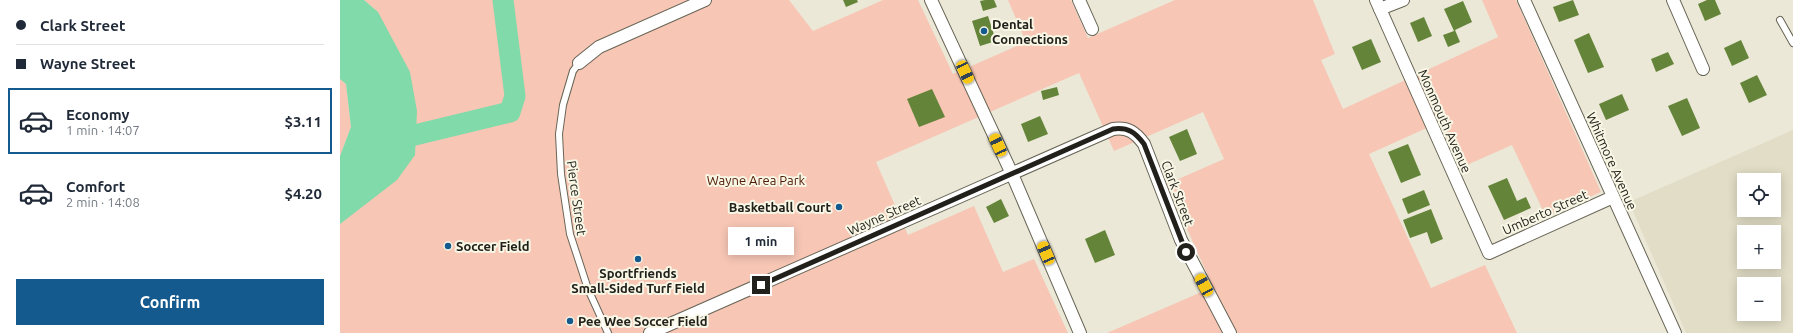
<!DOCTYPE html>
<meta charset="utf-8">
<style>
body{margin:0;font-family:Ubuntu,sans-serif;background:#f6f6f7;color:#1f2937;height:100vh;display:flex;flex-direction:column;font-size:15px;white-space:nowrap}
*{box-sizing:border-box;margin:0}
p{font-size:13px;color:#747a83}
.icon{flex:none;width:22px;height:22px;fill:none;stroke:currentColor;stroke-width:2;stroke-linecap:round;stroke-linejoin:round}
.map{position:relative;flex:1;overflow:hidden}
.drawer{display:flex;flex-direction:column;background:#fff;width:340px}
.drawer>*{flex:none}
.banner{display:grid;align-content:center;height:88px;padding:0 16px;background:#fff}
.controls{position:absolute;left:1397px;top:173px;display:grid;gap:8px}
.controls a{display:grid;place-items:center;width:44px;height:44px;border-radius:0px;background:#fff;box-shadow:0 2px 10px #0003;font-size:20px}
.end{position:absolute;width:18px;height:18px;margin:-9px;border:5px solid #21201a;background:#fff;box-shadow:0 0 0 2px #fff}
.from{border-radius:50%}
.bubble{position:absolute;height:28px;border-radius:0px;background:#fff;box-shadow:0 2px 10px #0003;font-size:13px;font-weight:700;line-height:28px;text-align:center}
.car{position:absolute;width:12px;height:24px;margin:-12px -6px;border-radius:5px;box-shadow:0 0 3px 1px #0007;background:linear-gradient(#f5c518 24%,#345 0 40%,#f5c518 0 76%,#345 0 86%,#f5c518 0)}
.banner b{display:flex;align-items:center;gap:14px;height:38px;font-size:15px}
.banner b+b{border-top:1px solid #e0e1e3}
.banner i{width:10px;height:10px;background:#1f2937}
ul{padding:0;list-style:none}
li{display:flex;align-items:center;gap:12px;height:66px;margin:0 8px 6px;padding:0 8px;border:2px solid transparent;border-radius:0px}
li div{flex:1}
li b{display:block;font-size:15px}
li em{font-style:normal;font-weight:700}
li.on{border-color:#145a8e}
li>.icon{width:36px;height:36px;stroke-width:1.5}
.cta{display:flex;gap:8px;margin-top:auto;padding:8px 16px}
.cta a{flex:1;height:46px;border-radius:0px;background:#145a8e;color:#fff;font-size:16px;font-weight:700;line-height:46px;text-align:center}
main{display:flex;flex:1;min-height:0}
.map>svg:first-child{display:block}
.built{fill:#e1ddc6;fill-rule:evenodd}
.green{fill:#f7c6b5}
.water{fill:#81daa9}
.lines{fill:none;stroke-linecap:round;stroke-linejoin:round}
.river{stroke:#81daa9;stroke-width:21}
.building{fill:#648539}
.service-casing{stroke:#686556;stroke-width:8}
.minor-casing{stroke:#686556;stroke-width:14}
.service{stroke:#fff;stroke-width:6}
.minor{stroke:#fff;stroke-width:12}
.route{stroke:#21201a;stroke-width:5}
.poi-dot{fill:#145a8e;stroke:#f8f6e5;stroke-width:1.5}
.labels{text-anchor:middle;stroke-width:4;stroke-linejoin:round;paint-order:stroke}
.poi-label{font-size:13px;font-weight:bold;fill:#21201a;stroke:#f8f6e5;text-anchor:start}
.street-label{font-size:13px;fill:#21201a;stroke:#f8f6e5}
.park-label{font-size:13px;fill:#4f1a05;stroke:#f8f6e5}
</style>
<main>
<section class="drawer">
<div class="banner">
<b><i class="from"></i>Clark Street</b>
<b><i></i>Wayne Street</b>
</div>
<ul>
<li class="on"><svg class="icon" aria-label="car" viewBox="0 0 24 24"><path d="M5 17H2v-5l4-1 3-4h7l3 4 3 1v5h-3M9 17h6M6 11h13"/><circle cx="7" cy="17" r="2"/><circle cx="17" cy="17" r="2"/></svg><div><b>Economy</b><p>1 min · 14:07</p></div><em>$3.11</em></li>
<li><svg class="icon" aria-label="car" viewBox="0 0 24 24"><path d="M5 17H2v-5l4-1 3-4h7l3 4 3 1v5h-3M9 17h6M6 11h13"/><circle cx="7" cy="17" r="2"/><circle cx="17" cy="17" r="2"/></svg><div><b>Comfort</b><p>2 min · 14:08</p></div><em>$4.20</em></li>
</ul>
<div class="cta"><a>Confirm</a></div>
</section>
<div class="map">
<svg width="1453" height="333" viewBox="0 0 1453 333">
<rect width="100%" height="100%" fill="#ebe8d7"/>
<!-- built -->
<path class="built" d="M1453,130v203h-107l-57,-131zM1404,180h30v30h-30zM1404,232h30v30h-30zM1404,284h30v30h-30z"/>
<!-- green -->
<g class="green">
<polygon points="24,0 449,0 473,31 543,0 578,0 613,74 686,42 668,0 731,0 748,38 835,0 973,0 995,54 981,60 1003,109 1158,37 1142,0 1176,0 1261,192 1206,217 1172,145 1120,168 1100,122 1029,154 1091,288 1145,265 1177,333 767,333 873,287 827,184 884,159 863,112 774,151 739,73 536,162 568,235 634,206 663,272 694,259 728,333 0,333 0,224 8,217 38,12"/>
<polygon points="0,79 6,84 11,127 0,156"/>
</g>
<!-- water -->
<polygon class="water" points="0,0 24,0 38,12 70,72 77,111 75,155 57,180 0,224 0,156 11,127 6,84 0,79"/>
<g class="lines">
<!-- river -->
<polyline class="river" points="50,141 170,112 175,96 163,0"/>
</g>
<!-- building -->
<g class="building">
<polygon points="503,0 517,0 518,2 506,7"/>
<polygon points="645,0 654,0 657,7 643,11 640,1"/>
<polygon points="1233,0 1239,15 1219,22 1213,7"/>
<polygon points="1367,0 1375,0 1381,14 1365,21 1358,4"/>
<polygon points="1123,1 1132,22 1115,30 1120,42 1108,47 1103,35 1114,31 1104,9"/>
<polygon points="648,16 656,41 640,46 632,21"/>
<polygon points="1084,17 1092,36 1078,42 1070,23"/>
<polygon points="1249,33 1264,67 1248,73 1234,40"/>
<polygon points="1031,39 1041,62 1022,70 1012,47"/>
<polygon points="1401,40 1409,58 1392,66 1384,48"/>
<polygon points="1328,52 1334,64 1316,72 1311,59"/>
<polygon points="1417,75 1427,95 1409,103 1400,83"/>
<polygon points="717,87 719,95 703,100 701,91"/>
<polygon points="592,89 605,117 579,127 567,99"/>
<polygon points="1282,94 1289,110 1266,120 1259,104"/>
<polygon points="1347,98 1360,128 1342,136 1328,106"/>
<polygon points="700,116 708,134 688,142 681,124"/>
<polygon points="847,129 857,154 840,161 829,137"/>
<polygon points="1068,144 1081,175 1061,183 1048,152"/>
<polygon points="1167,178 1177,201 1186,197 1191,208 1164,220 1148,186"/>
<polygon points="1084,190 1090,205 1068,214 1062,199"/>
<polygon points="661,199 669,216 654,223 646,207"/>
<polygon points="1091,209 1103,239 1091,244 1087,232 1070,238 1063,220"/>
<polygon points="765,230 775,255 755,263 745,239"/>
</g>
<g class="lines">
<!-- service casing -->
<g class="service-casing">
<g id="service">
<polyline points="1440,20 1453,43"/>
<polyline points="239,63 233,71 223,105 219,134 221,174 230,234 248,289 268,333"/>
</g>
</g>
<!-- minor casing -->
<g class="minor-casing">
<g id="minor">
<polyline points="591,0 672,174 740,333"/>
<polyline points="739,0 752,29"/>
<polyline points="1036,0 1149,253 1273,197"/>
<polyline points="1184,0 1335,333"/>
<polyline points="1333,0 1363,69"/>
<polyline points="1040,9 1063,0"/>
<polyline points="239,63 259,47 365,0"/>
<path d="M310,333l463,-204c15,-2 22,3 31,15l37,96 49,93"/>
</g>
</g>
<!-- service -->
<use href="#service" class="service"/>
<!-- minor -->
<use href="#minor" class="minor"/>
</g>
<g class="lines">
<!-- route -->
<path class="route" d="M421,285l352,-156c15,-2 22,3 31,15l42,108"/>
</g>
<!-- markers -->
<g class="poi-dot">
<circle cx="644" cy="31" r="4"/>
<circle cx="499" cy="207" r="4"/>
<circle cx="108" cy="246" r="4"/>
<circle cx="298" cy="259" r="4"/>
<circle cx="230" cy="321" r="4"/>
</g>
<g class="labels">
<!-- poi labels -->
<g class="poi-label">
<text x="652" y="29">Dental<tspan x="652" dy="15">Connections</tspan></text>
<text x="491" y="212" text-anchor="end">Basketball Court</text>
<text x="116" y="251">Soccer Field</text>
<text x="298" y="278" text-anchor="middle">Sportfriends<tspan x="298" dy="15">Small-Sided Turf Field</tspan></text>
<text x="238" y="326">Pee Wee Soccer Field</text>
</g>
<!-- street labels -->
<g class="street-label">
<text transform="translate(1105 121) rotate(66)" y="5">Monmouth Avenue</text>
<text transform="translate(1272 161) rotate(66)" y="5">Whitmore Avenue</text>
<text transform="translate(838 193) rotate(69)" y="5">Clark Street</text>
<text transform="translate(237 198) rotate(82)" y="5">Pierce Street</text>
<text transform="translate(1205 212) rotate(-24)" y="5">Umberto Street</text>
<text transform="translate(544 215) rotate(-24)" y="5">Wayne Street</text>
</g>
<!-- park labels -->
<g class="park-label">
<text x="416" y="185">Wayne Area Park</text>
</g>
</g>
</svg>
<div class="controls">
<a><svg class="icon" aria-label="locate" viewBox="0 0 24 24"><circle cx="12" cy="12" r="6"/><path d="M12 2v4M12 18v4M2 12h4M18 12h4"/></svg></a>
<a>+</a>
<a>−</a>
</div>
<i class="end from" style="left:846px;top:252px"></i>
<i class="end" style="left:421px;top:285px"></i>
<div class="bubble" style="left:388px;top:227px;width:66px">1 min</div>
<i class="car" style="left:625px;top:72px;rotate:155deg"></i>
<i class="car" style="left:658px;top:145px;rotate:335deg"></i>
<i class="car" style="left:706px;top:253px;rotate:337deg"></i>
<i class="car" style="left:864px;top:285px;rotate:331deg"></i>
</div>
</main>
